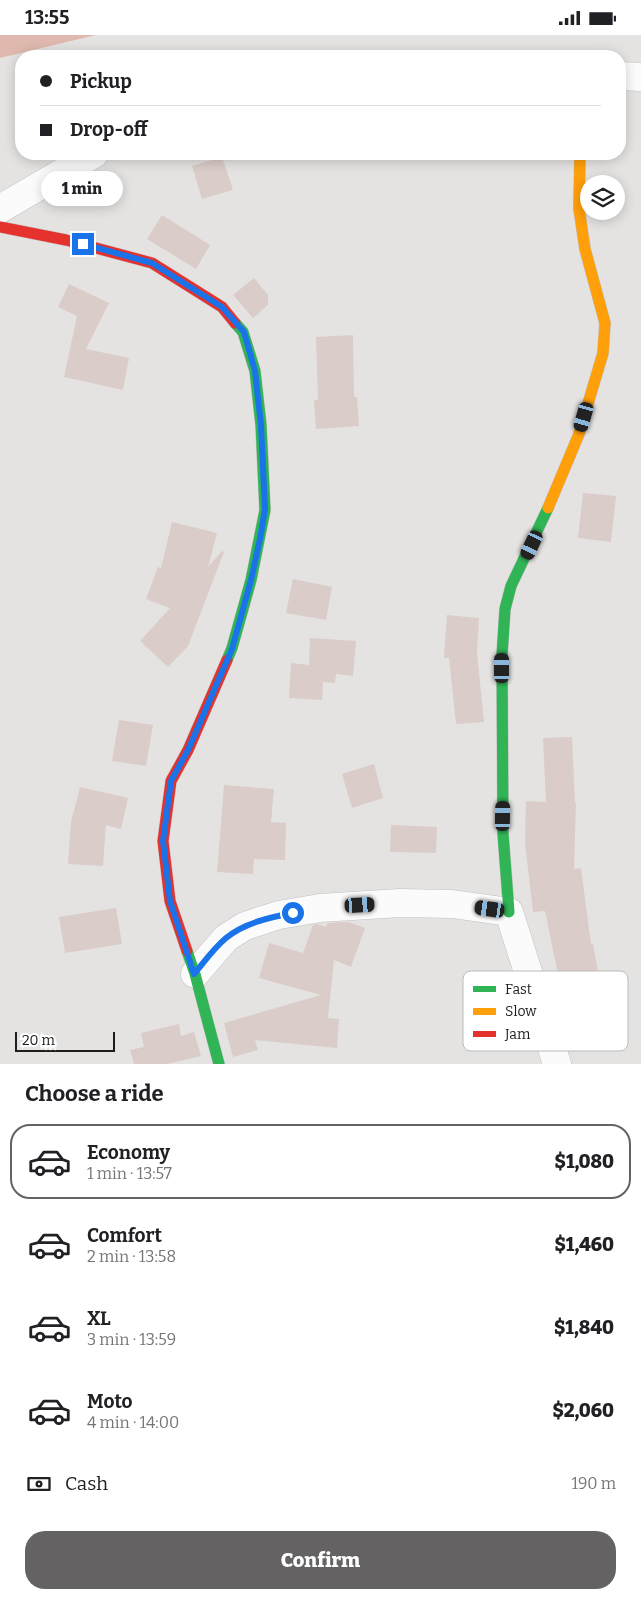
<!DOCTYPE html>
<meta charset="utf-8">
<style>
body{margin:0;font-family:Bitter,serif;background:#f6f6f6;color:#202124;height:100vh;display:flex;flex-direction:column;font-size:19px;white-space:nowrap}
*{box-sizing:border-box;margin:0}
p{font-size:16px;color:#757577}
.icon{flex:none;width:28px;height:28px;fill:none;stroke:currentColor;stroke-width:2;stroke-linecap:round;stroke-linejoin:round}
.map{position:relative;height:1029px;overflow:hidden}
.panel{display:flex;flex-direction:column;background:#fff;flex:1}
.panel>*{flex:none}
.guide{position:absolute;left:15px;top:15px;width:611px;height:110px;border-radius:20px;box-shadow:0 2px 12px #0003;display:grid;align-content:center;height:110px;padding:0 25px;background:#fff}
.fabs{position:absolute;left:580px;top:140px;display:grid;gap:10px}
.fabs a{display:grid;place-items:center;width:45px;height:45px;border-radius:50%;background:#fff;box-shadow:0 2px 12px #0003;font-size:25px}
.scale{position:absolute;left:15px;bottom:12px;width:100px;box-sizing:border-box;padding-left:5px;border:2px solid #1e1d1d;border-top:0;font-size:14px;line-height:18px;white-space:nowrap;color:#1e1d1d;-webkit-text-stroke:4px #fff;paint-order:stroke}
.end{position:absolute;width:22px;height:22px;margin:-11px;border:6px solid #1a73e8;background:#fff;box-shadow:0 0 0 2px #fff}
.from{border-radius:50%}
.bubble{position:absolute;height:35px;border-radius:18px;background:#fff;box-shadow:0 2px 12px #0003;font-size:16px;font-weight:800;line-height:35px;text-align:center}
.car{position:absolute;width:15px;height:30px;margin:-15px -8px;border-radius:6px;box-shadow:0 0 4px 1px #0007;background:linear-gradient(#222 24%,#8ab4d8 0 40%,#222 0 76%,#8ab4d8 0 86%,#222 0)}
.guide b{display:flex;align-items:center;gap:18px;height:48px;font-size:19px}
.guide b+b{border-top:1px solid #e0e0e0}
.guide i{width:12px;height:12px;background:#202124}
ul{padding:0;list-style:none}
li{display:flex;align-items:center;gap:15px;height:75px;margin:0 10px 8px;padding:0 15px;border:2px solid transparent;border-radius:20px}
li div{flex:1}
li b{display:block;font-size:19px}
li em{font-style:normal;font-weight:800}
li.current{border-color:#646262}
li>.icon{width:45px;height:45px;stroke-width:1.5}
h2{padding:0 25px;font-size:22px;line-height:60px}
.pay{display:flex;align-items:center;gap:12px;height:55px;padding:0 25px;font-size:19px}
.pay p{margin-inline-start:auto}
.button{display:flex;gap:10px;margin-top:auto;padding:10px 25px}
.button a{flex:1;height:58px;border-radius:20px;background:#646262;color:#fff;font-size:20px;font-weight:800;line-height:58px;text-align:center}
.status{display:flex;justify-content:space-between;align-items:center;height:35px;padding:0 25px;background:#fff;direction:ltr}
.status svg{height:14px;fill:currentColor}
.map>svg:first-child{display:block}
.forest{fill:#dfb9ae}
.building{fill:#daccc8}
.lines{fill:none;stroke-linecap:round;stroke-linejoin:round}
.street-casing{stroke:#c2c0bf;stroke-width:29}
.fast-casing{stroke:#c2c0bf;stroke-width:12}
.slow-casing{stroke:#c2c0bf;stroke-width:12}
.jam-casing{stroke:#c2c0bf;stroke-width:12}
.street{stroke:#fbfbfb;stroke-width:28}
.fast{stroke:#30b455;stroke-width:11}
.slow{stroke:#ff9f0a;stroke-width:11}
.jam{stroke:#e5322d;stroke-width:11}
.route{stroke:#1a73e8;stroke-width:6}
.key{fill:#fff;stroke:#bcbbbb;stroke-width:1}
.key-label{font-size:14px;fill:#1e1d1d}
</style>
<div class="status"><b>13:55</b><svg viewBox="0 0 49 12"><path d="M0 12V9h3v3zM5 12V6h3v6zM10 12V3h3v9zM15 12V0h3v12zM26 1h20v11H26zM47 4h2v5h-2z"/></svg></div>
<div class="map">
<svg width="641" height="1029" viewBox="0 0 641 1029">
<rect width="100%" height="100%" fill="#e5e3e2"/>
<!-- forest -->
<polygon class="forest" points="0,0 96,0 0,23"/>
<!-- building -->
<g class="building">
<polygon points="222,122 233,155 202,164 192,131"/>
<polygon points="162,180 210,210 196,234 147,204"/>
<polygon points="254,243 268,260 268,270 253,283 233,260"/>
<polygon points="69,249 109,268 86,314 129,323 123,355 64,342 77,281 58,272"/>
<polygon points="353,300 354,362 357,362 359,391 316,394 314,365 318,365 316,302"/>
<polygon points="583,458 616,461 611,507 578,503"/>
<polygon points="172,487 217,498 208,532 222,516 224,517 188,611 168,632 140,606 170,573 146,564 158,532 161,533"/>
<polygon points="293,544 332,552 326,585 286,578"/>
<polygon points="447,580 479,583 477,618 484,687 456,689 449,623 444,623"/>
<polygon points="310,603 356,606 353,641 336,639 335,648 323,647 322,665 289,663 291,628 309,630"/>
<polygon points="119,685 153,690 146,731 112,726"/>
<polygon points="572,702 575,768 576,768 574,834 581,833 591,909 593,909 599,942 560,949 545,876 533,877 525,808 526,766 546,767 543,703"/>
<polygon points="374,729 383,763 352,773 342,739"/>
<polygon points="224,750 274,754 271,787 286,788 285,825 254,824 253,839 217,837"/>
<polygon points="80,752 128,763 121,794 106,790 103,831 68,829 71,787"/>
<polygon points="391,790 437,792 436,818 390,817"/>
<polygon points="116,873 122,909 65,918 59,882"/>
<polygon points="348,887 365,893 351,932 334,925 328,983 339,984 337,1013 255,1005 258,1015 233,1022 224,988 321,960 259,943 269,908 303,918 313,890 317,889 326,892 328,888"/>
<polygon points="179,989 181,1001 194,997 201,1021 167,1029 134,1029 130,1015 144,1012 141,998"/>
</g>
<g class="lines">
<!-- street casing -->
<g class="street-casing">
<g id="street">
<polyline points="620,41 641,42"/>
<polyline points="0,174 94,119"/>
<polyline points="195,939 226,903 245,891 279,880 320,873 400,868 452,869 509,877 557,1029"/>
</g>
</g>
<!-- fast casing -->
<g class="fast-casing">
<g id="fast">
<polyline points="227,625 232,613 251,545 265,475 261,390 255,336 243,297 235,288"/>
<polyline points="509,877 503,799 502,620 505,574 511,551 548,473"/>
<polyline points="187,916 195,939 219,1029"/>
</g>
</g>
<!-- slow casing -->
<g class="slow-casing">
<polyline id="slow" points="548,473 579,399 603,318 605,288 585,214 579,174 580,119"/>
</g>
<!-- jam casing -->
<g class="jam-casing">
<g id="jam">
<polyline points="0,192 66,205 152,228 222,272 235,288"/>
<polyline points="187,916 170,866 163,806 171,746 188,715 227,625"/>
</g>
</g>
<!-- street -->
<use href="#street" class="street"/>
<!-- fast -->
<use href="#fast" class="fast"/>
<!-- slow -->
<use href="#slow" class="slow"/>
<!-- jam -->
<use href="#jam" class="jam"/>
</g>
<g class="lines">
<!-- route -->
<path class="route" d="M83,209l69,19 70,44 22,25 11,39 6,54 4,84 -5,30 -9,41 -19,69 -44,101 -17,31 -8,60 7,60 24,73c10,-12 20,-26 32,-36 18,-15 45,-21 67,-25"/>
</g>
<!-- legend -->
<rect x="463" y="936" width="165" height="80" rx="8" class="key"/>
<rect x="473" y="951" width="23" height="6" fill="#30b455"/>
<rect x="473" y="973" width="23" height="7" fill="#ff9f0a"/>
<rect x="473" y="996" width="23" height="6" fill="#e5322d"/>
<g class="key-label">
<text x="505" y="959">Fast</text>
<text x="505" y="981">Slow</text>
<text x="505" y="1004">Jam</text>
</g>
</svg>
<div class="fabs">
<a><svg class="icon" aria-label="layers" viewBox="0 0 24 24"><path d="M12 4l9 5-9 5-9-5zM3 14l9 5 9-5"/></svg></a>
</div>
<div class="scale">20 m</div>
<i class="end from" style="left:293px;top:878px"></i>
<i class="end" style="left:83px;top:209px"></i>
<div class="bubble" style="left:41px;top:136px;width:82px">1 min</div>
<i class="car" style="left:584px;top:382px;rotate:196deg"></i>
<i class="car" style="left:532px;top:510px;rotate:205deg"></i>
<i class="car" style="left:502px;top:633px;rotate:0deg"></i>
<i class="car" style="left:503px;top:781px;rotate:1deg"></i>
<i class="car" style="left:360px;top:870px;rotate:87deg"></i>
<i class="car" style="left:490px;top:874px;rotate:278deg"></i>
<div class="guide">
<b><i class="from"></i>Pickup</b>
<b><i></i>Drop-off</b>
</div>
</div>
<section class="panel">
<h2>Choose a ride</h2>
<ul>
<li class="current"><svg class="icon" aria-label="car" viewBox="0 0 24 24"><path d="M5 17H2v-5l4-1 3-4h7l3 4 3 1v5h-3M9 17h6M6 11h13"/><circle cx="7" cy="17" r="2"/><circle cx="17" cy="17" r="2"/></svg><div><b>Economy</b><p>1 min · 13:57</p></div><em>$1,080</em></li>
<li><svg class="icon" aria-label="car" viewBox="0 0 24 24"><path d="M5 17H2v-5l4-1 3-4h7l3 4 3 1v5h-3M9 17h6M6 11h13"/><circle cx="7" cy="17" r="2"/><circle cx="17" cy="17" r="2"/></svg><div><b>Comfort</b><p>2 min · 13:58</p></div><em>$1,460</em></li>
<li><svg class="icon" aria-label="car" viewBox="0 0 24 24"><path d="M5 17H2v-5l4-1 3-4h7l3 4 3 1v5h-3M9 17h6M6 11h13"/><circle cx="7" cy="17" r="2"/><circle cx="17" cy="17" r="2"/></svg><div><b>XL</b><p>3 min · 13:59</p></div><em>$1,840</em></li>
<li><svg class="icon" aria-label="car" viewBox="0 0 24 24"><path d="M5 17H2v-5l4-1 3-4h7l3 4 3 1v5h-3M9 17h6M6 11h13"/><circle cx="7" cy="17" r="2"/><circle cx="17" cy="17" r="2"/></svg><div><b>Moto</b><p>4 min · 14:00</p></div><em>$2,060</em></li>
</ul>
<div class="pay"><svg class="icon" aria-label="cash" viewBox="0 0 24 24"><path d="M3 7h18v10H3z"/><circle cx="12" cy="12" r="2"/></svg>Cash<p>190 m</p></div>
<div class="button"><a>Confirm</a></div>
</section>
